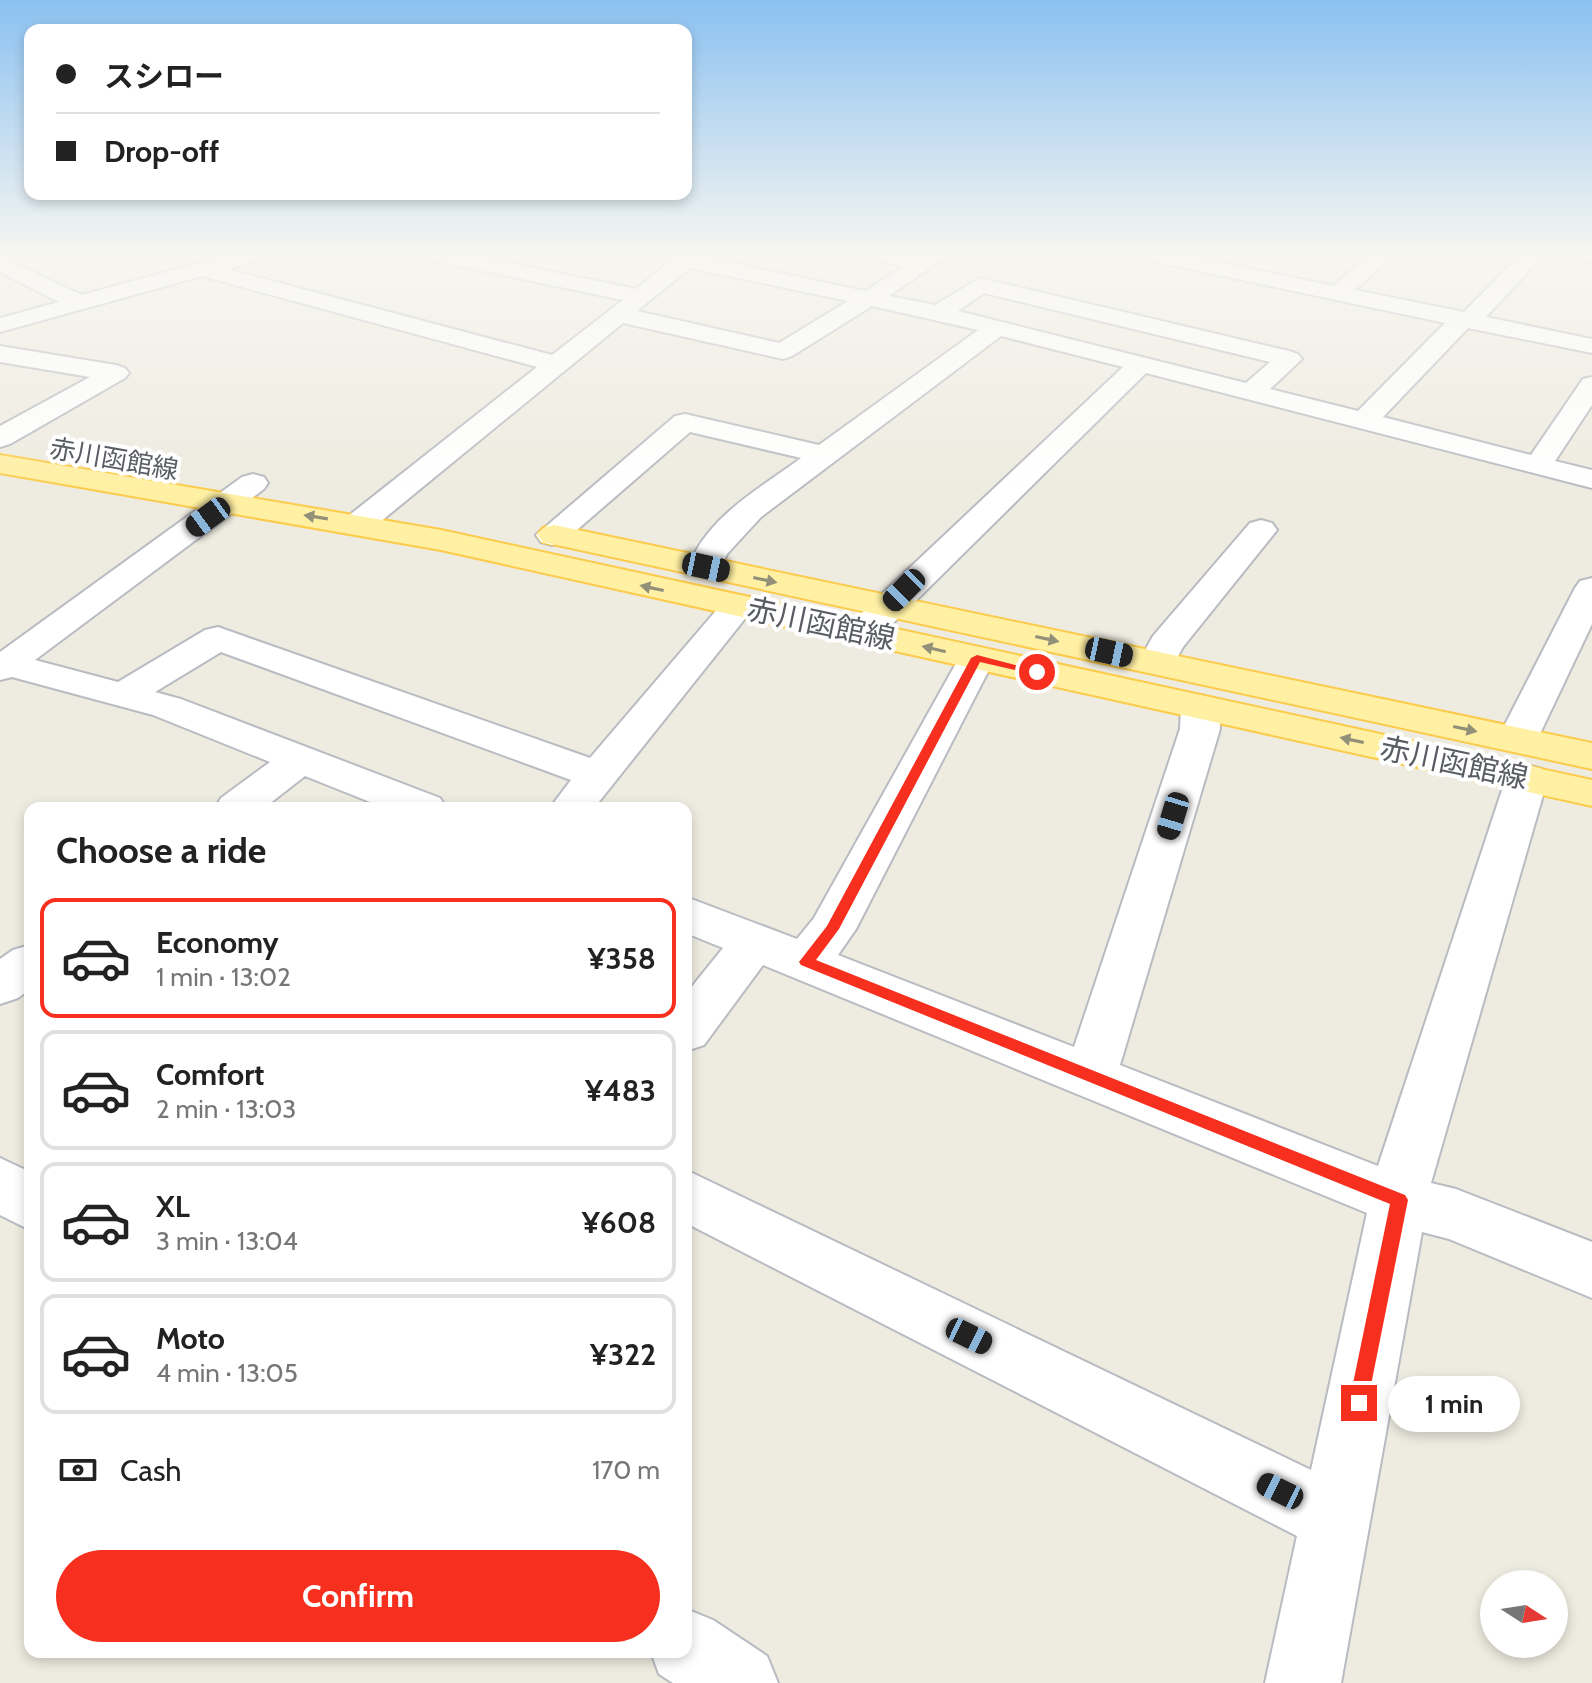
<!DOCTYPE html>
<meta charset="utf-8">
<style>
body{margin:0;font-family:Cabin,"Noto Sans JP",sans-serif;background:#f6f6f6;color:#222;height:100vh;display:flex;flex-direction:column;font-size:30px;white-space:nowrap}
*{box-sizing:border-box;margin:0}
p{font-size:26px;color:#767676}
.icon{flex:none;width:44px;height:44px;fill:none;stroke:currentColor;stroke-width:2;stroke-linecap:round;stroke-linejoin:round}
.map{position:relative;flex:1;overflow:hidden}
.panel{position:absolute;left:24px;top:802px;width:668px;height:856px;display:flex;flex-direction:column;background:#fff;border-radius:16px;box-shadow:0 4px 12px #0003}
.panel>*{flex:none}
.banner{position:absolute;left:24px;top:24px;width:668px;height:176px;border-radius:16px;box-shadow:0 4px 12px #0003;display:grid;align-content:center;height:176px;padding:0 32px;background:#fff}
.needle{width:52px;rotate:102deg}
.buttons{position:absolute;left:1480px;top:1570px;display:grid;gap:16px}
.buttons a{display:grid;place-items:center;width:88px;height:88px;border-radius:50%;background:#fff;box-shadow:0 4px 12px #0003;font-size:40px}
.end{position:absolute;width:36px;height:36px;margin:-18px;border:10px solid #f62f1e;background:#fff;box-shadow:0 0 0 4px #fff}
.from{border-radius:50%}
.bubble{position:absolute;height:56px;border-radius:28px;background:#fff;box-shadow:0 4px 12px #0003;font-size:26px;font-weight:700;line-height:56px;text-align:center}
.car{position:absolute;width:24px;height:48px;margin:-24px -12px;border-radius:10px;box-shadow:0 0 6px 2px #0007;background:linear-gradient(#222 24%,#8ab4d8 0 40%,#222 0 76%,#8ab4d8 0 86%,#222 0)}
.banner b{display:flex;align-items:center;gap:28px;height:76px;font-size:30px}
.banner b+b{border-top:2px solid #e0e0e0}
.banner i{width:20px;height:20px;background:#222}
ul{padding:0;list-style:none}
li{display:flex;align-items:center;gap:24px;height:120px;margin:0 16px 12px;padding:0 16px;border:4px solid #e0e0e0;border-radius:16px}
li div{flex:1}
li b{display:block;font-size:30px}
li em{font-style:normal;font-weight:700}
li.current{border-color:#f62f1e}
li>.icon{width:72px;height:72px;stroke-width:1.5}
h2{padding:0 32px;font-size:36px;line-height:96px}
.pay{display:flex;align-items:center;gap:20px;height:88px;padding:0 32px;font-size:30px}
.pay p{margin-inline-start:auto}
.action{display:flex;gap:16px;margin-top:auto;padding:16px 32px}
.action a{flex:1;height:92px;border-radius:48px;background:#f62f1e;color:#fff;font-size:32px;font-weight:700;line-height:92px;text-align:center}
.map>svg:first-child{display:block}
.lines{fill:none;stroke-linecap:round;stroke-linejoin:round}
.minor-casing{stroke:#b8bbc1;stroke-width:4}
.major-casing{stroke:#fccb4b;stroke-width:4}
.minor{fill:#fff;fill-rule:evenodd}
.major{fill:#fff0a4;fill-rule:evenodd}
.oneway{fill:#93907a}
.route{fill:#f62f1e}
.labels{text-anchor:middle;stroke-width:8;stroke-linejoin:round;paint-order:stroke}
.far-street-label{font-size:26px;fill:#595d63;stroke:#fff}
.street-label{font-size:30px;fill:#595d63;stroke:#fff}
</style>
<div class="map">
<svg width="1592" height="1683" viewBox="0 0 1592 1683">
<rect width="100%" height="100%" fill="#eeebe0"/>
<g class="lines">
<!-- minor casing -->
<g class="minor-casing">
<g id="minor">
<path d="M239,252h36l-2,5 -46,12 325,86 71,-55 -202,-42 -10,-6h44l181,37 46,-37h24l-3,5 162,34 40,-25 -45,-9 -2,-5h42l20,5 7,-5h26l-64,44 46,9 45,-27 309,73 9,3 4,5 -32,30 88,22 87,-88 -307,-65 -10,-6h43l162,34 40,-34h24l-42,38 109,22 56,-57 8,-1 11,6 -53,57 106,22v14l-124,-25 -85,89 148,38 52,-76 9,-2v28l-37,56 37,9v18l-446,-115 -271,268 -13,3 -13,-3 -5,-8 5,-8 274,-258 -122,-31 -240,181 -34,37 -9,20 -12,3 -12,-3 -5,-7c16,-49 73,-80 112,-109l-111,-26 -127,110 -11,3 -11,-3 -5,-7 139,-119 10,-2 134,31 159,-115 -106,-24 -80,50 -9,3 -160,-36 -254,208 -11,3 -11,-3 -5,-7 5,-7 190,-150 -335,-91 -202,56v-14l59,-16 -59,-30v-15l82,38zM690,268l158,33 -69,42 -142,-32zM984,293l286,69 -24,21 -288,-72z"/>
<polygon points="1562,252 1592,252 1592,263 1564,257"/>
<polygon points="0,346 116,365 125,368 129,373 125,378 10,444 0,447 0,426 90,377 0,362"/>
<polygon points="253,474 264,477 268,483 264,489 35,660 118,682 205,630 218,627 590,758 726,599 738,596 750,599 755,606 594,808 550,808 571,780 221,652 155,692 181,699 440,798 446,808 385,808 305,776 264,808 215,808 221,798 270,762 153,715 12,677 0,680 0,652 242,477"/>
<polygon points="1261,520 1272,523 1277,530 1183,647 1170,671 1157,674 1144,671 1138,663 1153,636 1250,523"/>
<polygon points="1592,578 1592,624 1537,740 1531,749 1517,752 1503,749 1497,740 1575,588 1580,581"/>
<polygon points="977,647 990,650 995,658 856,929 838,955 1074,1047 1180,729 1181,707 1186,699 1200,695 1214,699 1219,707 1220,729 1120,1065 1378,1166 1506,778 1512,769 1527,765 1542,769 1548,778 1431,1183 1456,1189 1592,1242 1592,1298 1449,1239 1422,1232 1341,1683 1265,1683 1297,1536 686,1223 686,1170 1311,1470 1367,1213 763,965 704,1045 686,1051 686,994 723,948 686,933 686,897 797,939 814,918 959,658 964,650"/>
<polygon points="30,945 30,989 18,998 0,1004 0,959 13,950"/>
<polygon points="0,1158 30,1172 30,1230 0,1215"/>
<polygon points="686,1609 713,1620 767,1656 778,1683 673,1683 659,1674 651,1652 686,1652"/>
</g>
</g>
<!-- major casing -->
<g class="major-casing">
<g id="major">
<polygon points="0,455 441,530 1592,780 1592,806 441,550 0,473"/>
<polygon points="554,525 1592,743 1592,769 543,542 538,535 543,528"/>
</g>
</g>
<!-- minor -->
<use href="#minor" class="minor"/>
<!-- major -->
<use href="#major" class="major"/>
</g>
<!-- one-way arrows -->
<defs><path id="oneway-solid" d="M-6-.8H1V-3.2L6.5 0L1 3.2V.8H-6Z" transform="scale(2)"/></defs>
<g class="oneway">
<use href="#oneway-solid" transform="translate(316 517) rotate(-171)"/>
<use href="#oneway-solid" transform="translate(765 580) rotate(12)"/>
<use href="#oneway-solid" transform="translate(652 588) rotate(-168)"/>
<use href="#oneway-solid" transform="translate(1047 639) rotate(12)"/>
<use href="#oneway-solid" transform="translate(934 649) rotate(-167)"/>
<use href="#oneway-solid" transform="translate(1465 729) rotate(12)"/>
<use href="#oneway-solid" transform="translate(1352 740) rotate(-168)"/>
</g>
<!-- sky -->
<linearGradient id="sky" x2="0" y2="1"><stop stop-color="#8bc1f1"/><stop offset="0.52" stop-color="#f7f6f1"/><stop offset="1" stop-color="#f7f6f1" stop-opacity="0"/></linearGradient>
<rect width="1592" height="488" fill="url(#sky)"/>
<!-- route -->
<polygon class="route" points="977,655 1042,672 1037,675 980,662 839,929 816,960 1405,1195 1408,1200 1366,1410 1359,1412 1352,1410 1349,1403 1390,1204 801,965 799,962 827,926 971,658"/>
<g class="labels">
<!-- far-street labels -->
<g class="far-street-label">
<text transform="translate(114 459) rotate(10)" y="9">赤川函館線</text>
</g>
<!-- street labels -->
<g class="street-label">
<text transform="translate(821 624) rotate(12)" y="10">赤川函館線</text>
<text transform="translate(1454 763) rotate(12)" y="10">赤川函館線</text>
</g>
</g>
</svg>
<div class="buttons">
<a><svg class="needle" viewBox="-14 -14 28 28"><path d="M0-13l5 13h-10z" fill="#e53935"/><path d="M0 13l5-13h-10z" fill="#767676"/></svg></a>
</div>
<i class="end from" style="left:1037px;top:672px"></i>
<i class="end" style="left:1359px;top:1403px"></i>
<div class="bubble" style="left:1388px;top:1376px;width:132px">1 min</div>
<i class="car" style="left:208px;top:517px;rotate:234deg"></i>
<i class="car" style="left:706px;top:567px;rotate:102deg"></i>
<i class="car" style="left:904px;top:590px;rotate:225deg"></i>
<i class="car" style="left:1109px;top:652px;rotate:102deg"></i>
<i class="car" style="left:1173px;top:816px;rotate:197deg"></i>
<i class="car" style="left:969px;top:1336px;rotate:116deg"></i>
<i class="car" style="left:1280px;top:1491px;rotate:296deg"></i>
<div class="banner">
<b><i class="from"></i>スシロー</b>
<b><i></i>Drop-off</b>
</div>
<section class="panel">
<h2>Choose a ride</h2>
<ul>
<li class="current"><svg class="icon" aria-label="car" viewBox="0 0 24 24"><path d="M5 17H2v-5l4-1 3-4h7l3 4 3 1v5h-3M9 17h6M6 11h13"/><circle cx="7" cy="17" r="2"/><circle cx="17" cy="17" r="2"/></svg><div><b>Economy</b><p>1 min · 13:02</p></div><em>¥358</em></li>
<li><svg class="icon" aria-label="car" viewBox="0 0 24 24"><path d="M5 17H2v-5l4-1 3-4h7l3 4 3 1v5h-3M9 17h6M6 11h13"/><circle cx="7" cy="17" r="2"/><circle cx="17" cy="17" r="2"/></svg><div><b>Comfort</b><p>2 min · 13:03</p></div><em>¥483</em></li>
<li><svg class="icon" aria-label="car" viewBox="0 0 24 24"><path d="M5 17H2v-5l4-1 3-4h7l3 4 3 1v5h-3M9 17h6M6 11h13"/><circle cx="7" cy="17" r="2"/><circle cx="17" cy="17" r="2"/></svg><div><b>XL</b><p>3 min · 13:04</p></div><em>¥608</em></li>
<li><svg class="icon" aria-label="car" viewBox="0 0 24 24"><path d="M5 17H2v-5l4-1 3-4h7l3 4 3 1v5h-3M9 17h6M6 11h13"/><circle cx="7" cy="17" r="2"/><circle cx="17" cy="17" r="2"/></svg><div><b>Moto</b><p>4 min · 13:05</p></div><em>¥322</em></li>
</ul>
<div class="pay"><svg class="icon" aria-label="cash" viewBox="0 0 24 24"><path d="M3 7h18v10H3z"/><circle cx="12" cy="12" r="2"/></svg>Cash<p>170 m</p></div>
<div class="action"><a>Confirm</a></div>
</section>
</div>
